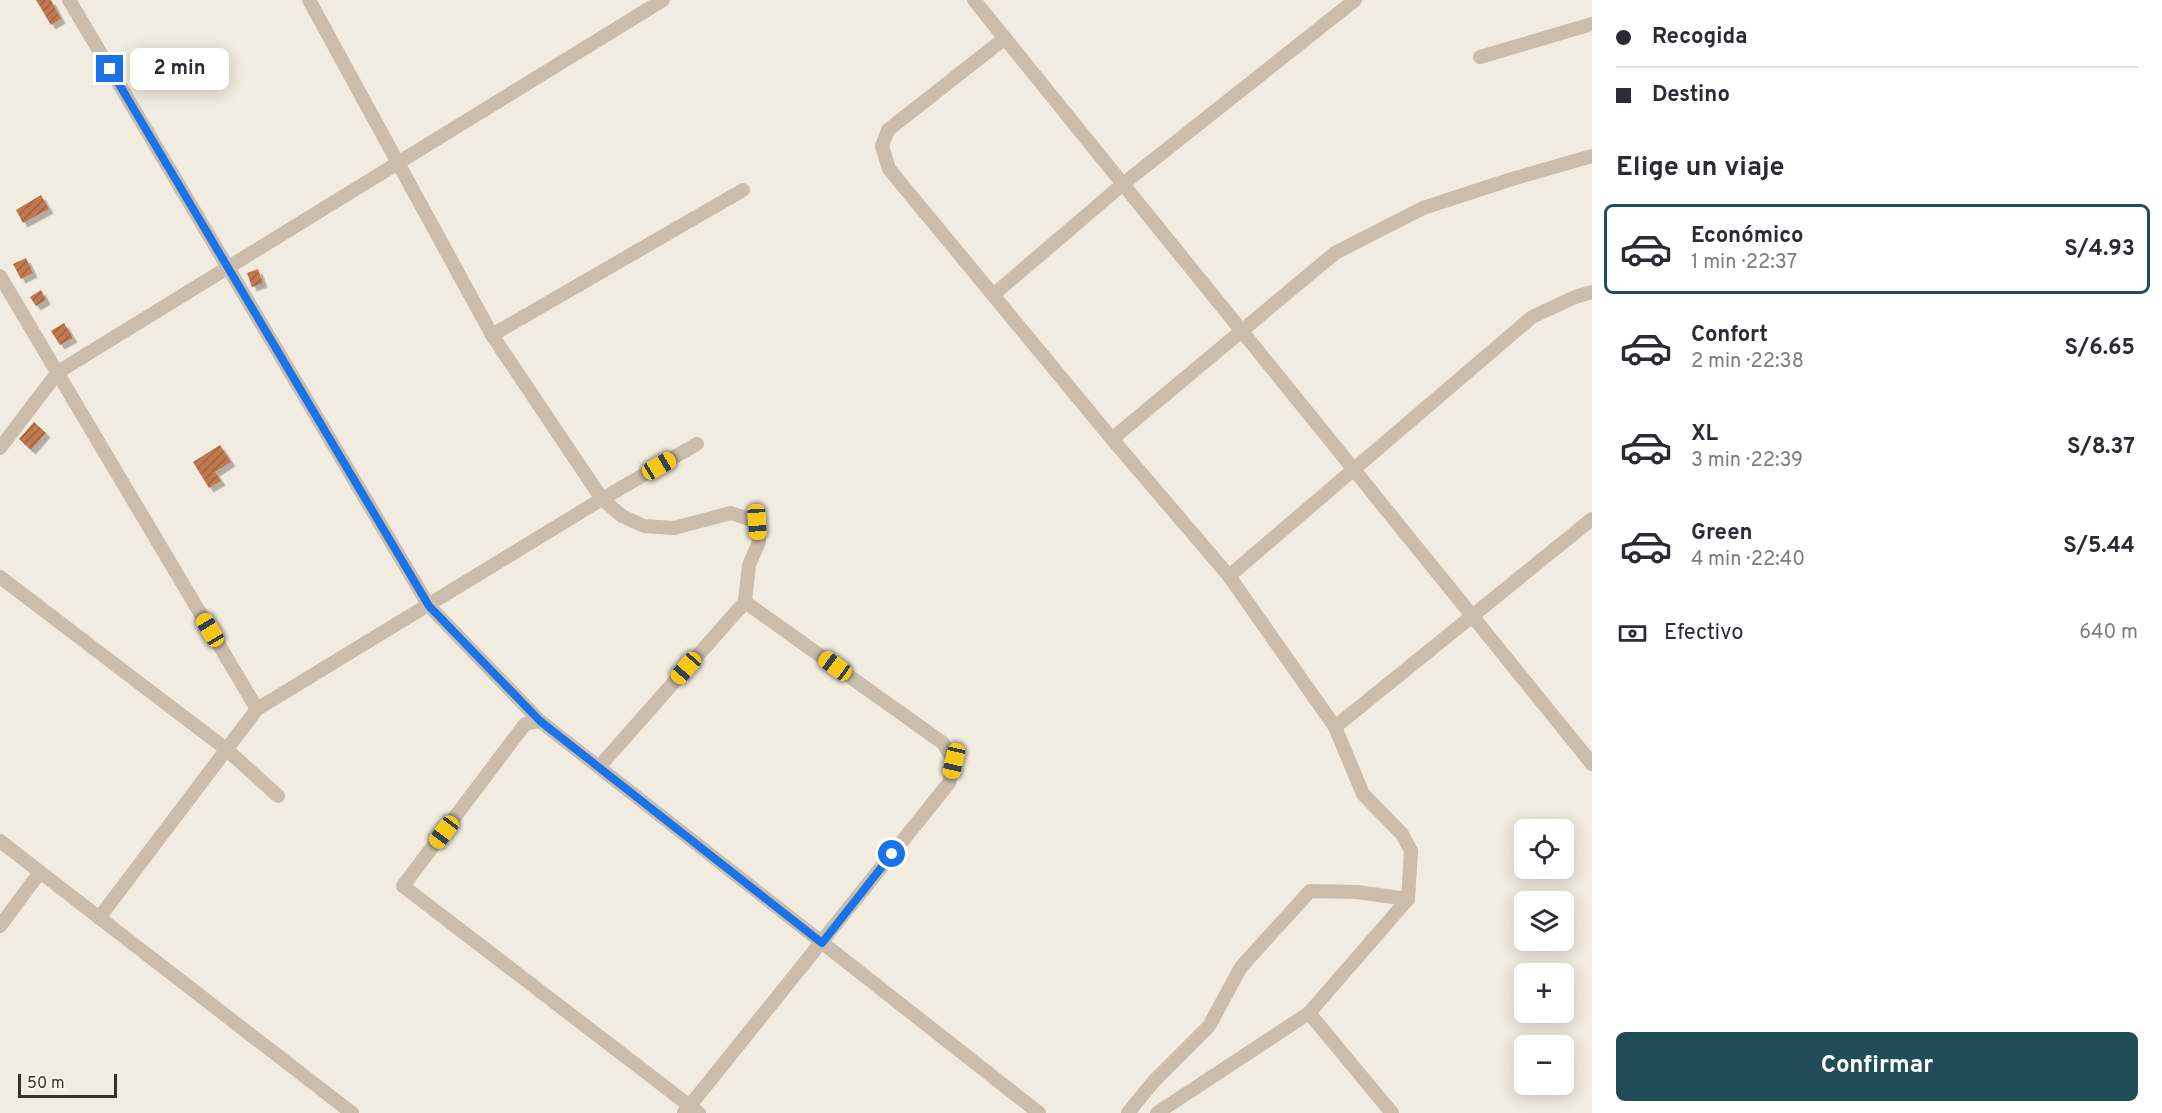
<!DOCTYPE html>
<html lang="es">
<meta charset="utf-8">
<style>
body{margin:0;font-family:Overpass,sans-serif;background:#f7f7f7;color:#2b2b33;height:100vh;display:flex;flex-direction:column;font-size:22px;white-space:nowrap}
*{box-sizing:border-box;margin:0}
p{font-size:20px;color:#7c7c81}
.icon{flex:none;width:33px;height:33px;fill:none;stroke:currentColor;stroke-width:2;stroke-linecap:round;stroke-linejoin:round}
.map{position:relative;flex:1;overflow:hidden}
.drawer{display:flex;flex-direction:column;background:#fff;width:570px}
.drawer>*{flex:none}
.banner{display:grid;align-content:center;height:132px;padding:0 24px;background:#fff}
.controls{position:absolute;left:1514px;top:819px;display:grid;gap:12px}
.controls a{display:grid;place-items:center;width:60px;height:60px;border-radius:9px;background:#fff;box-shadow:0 3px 15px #0003;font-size:30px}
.scale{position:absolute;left:18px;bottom:15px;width:99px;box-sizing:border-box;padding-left:6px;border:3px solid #38302a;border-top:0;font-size:16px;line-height:21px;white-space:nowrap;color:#38302a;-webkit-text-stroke:4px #f9f5eb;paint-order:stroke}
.end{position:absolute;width:27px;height:27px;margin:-14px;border:8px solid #1a73e8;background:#fff;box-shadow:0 0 0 3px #fff}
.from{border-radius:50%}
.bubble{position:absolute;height:42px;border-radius:9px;background:#fff;box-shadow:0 3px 15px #0003;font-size:20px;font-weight:700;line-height:42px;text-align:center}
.car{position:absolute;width:18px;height:36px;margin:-18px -9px;border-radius:8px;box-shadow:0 0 4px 2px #0007;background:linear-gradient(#f5c518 24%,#345 0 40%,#f5c518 0 76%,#345 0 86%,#f5c518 0)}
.banner b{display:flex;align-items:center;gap:21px;height:57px;font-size:22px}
.banner b+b{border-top:2px solid #e1e1e2}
.banner i{width:15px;height:15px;background:#2b2b33}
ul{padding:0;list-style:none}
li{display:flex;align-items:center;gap:18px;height:90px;margin:0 12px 9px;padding:0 12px;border:3px solid transparent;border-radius:9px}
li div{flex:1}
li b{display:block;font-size:22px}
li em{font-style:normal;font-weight:700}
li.current{border-color:#214d58}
li>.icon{width:54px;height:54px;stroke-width:1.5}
h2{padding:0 24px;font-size:27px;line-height:72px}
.pay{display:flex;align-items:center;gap:15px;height:66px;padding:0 24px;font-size:22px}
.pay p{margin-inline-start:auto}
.primary-button{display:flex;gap:12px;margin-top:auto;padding:12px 24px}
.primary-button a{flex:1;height:69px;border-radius:9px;background:#214d58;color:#fff;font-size:24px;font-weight:700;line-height:69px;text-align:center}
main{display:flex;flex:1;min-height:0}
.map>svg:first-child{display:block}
.building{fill:url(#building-hatch);filter:url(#shadow)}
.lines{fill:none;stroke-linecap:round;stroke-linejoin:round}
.street{stroke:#cabdab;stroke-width:14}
.route{stroke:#1a73e8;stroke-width:8}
</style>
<main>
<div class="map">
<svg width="1592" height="1113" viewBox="0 0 1592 1113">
<defs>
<pattern id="building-hatch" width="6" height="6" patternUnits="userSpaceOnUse" patternTransform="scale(1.5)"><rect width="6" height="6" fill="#c1784e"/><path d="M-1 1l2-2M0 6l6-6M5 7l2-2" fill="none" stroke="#9e6341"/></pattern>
<filter id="shadow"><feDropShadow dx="4.5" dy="4.5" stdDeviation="0" flood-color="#0004"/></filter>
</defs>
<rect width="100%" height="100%" fill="#f2ebdf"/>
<!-- building -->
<g class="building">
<polygon points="36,0 51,0 61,19 51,25"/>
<polygon points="41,195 49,209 23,223 16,210"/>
<polygon points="26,258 33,273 21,279 13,264"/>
<polygon points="258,269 263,283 252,287 247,273"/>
<polygon points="41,290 46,300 36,306 30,297"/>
<polygon points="64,323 73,338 60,345 51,331"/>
<polygon points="34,422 46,433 31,450 19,439"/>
<polygon points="220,445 231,462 215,472 221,481 209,488 193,462"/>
</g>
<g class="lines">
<!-- street -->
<g class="street">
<polyline points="69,0 429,606 540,721 1039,1113"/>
<polyline points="309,0 492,335 602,499 622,516 644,526 674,528 731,513 757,522 759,542 749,565 745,602 943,743 954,761 949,783 684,1113"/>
<polyline points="974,0 1592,764"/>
<polyline points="1005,38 888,130 882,146 889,169 1112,439 1229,576 1335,727 1363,794 1402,834 1411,851 1408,899 1309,1013 1157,1113"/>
<polyline points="1480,57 1592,24"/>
<polyline points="0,276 257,709"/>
<polyline points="993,295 1123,184 1355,0"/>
<polyline points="492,335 743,190"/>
<polyline points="1112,439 1335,253 1423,208 1512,179 1592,156"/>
<polyline points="0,448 58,372 663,0"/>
<polyline points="1229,576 1532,317 1575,297 1592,292"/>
<polyline points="0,577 226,749 278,796"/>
<polyline points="540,721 525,724 403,886 699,1113"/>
<polyline points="1335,727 1592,519"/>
<polyline points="599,767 745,602"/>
<polyline points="0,841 352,1113"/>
<polyline points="99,918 257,709 602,499 697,444"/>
<polyline points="0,926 40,872"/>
<polyline points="1309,1013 1392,1113"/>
<polyline points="1128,1113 1154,1081 1209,1026 1241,967 1310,891 1357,892 1408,899"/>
</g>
</g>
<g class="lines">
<!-- route -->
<polyline class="route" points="110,69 429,606 540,721 822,943 892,854"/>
</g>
</svg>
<div class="controls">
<a><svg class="icon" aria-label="locate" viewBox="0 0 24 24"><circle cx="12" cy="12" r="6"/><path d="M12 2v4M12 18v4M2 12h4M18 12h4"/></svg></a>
<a><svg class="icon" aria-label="layers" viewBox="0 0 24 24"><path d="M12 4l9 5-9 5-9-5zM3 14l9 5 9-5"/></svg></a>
<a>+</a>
<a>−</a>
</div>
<div class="scale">50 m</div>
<i class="end from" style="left:892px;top:854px"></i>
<i class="end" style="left:110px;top:69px"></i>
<div class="bubble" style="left:130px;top:48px;width:99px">2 min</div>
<i class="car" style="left:659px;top:466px;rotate:60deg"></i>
<i class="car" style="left:757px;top:522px;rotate:176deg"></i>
<i class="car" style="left:210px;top:630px;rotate:329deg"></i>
<i class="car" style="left:835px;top:666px;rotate:306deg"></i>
<i class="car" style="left:686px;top:668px;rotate:221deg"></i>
<i class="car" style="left:954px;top:761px;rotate:193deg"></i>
<i class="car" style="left:444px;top:832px;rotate:217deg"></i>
</div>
<section class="drawer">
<div class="banner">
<b><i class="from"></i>Recogida</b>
<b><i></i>Destino</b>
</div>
<h2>Elige un viaje</h2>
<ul>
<li class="current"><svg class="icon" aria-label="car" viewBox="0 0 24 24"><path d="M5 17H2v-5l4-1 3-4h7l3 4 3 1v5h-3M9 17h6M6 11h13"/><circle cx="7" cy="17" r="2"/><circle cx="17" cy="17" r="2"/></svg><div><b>Económico</b><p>1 min · 22:37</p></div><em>S/4.93</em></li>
<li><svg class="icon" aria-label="car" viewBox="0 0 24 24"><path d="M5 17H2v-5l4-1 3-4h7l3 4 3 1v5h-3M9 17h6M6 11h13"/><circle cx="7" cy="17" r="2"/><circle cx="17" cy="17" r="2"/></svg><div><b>Confort</b><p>2 min · 22:38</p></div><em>S/6.65</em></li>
<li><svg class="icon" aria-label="car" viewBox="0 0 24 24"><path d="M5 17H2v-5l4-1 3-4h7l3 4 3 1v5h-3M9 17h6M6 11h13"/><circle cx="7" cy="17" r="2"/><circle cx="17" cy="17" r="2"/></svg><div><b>XL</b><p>3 min · 22:39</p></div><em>S/8.37</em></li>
<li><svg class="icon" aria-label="car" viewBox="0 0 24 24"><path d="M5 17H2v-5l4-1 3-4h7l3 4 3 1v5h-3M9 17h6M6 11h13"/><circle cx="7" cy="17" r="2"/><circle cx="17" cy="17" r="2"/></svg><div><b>Green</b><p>4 min · 22:40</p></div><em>S/5.44</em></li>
</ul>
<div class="pay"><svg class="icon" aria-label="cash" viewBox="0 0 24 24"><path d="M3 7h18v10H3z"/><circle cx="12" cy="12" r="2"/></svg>Efectivo<p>640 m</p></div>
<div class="primary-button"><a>Confirmar</a></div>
</section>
</main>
